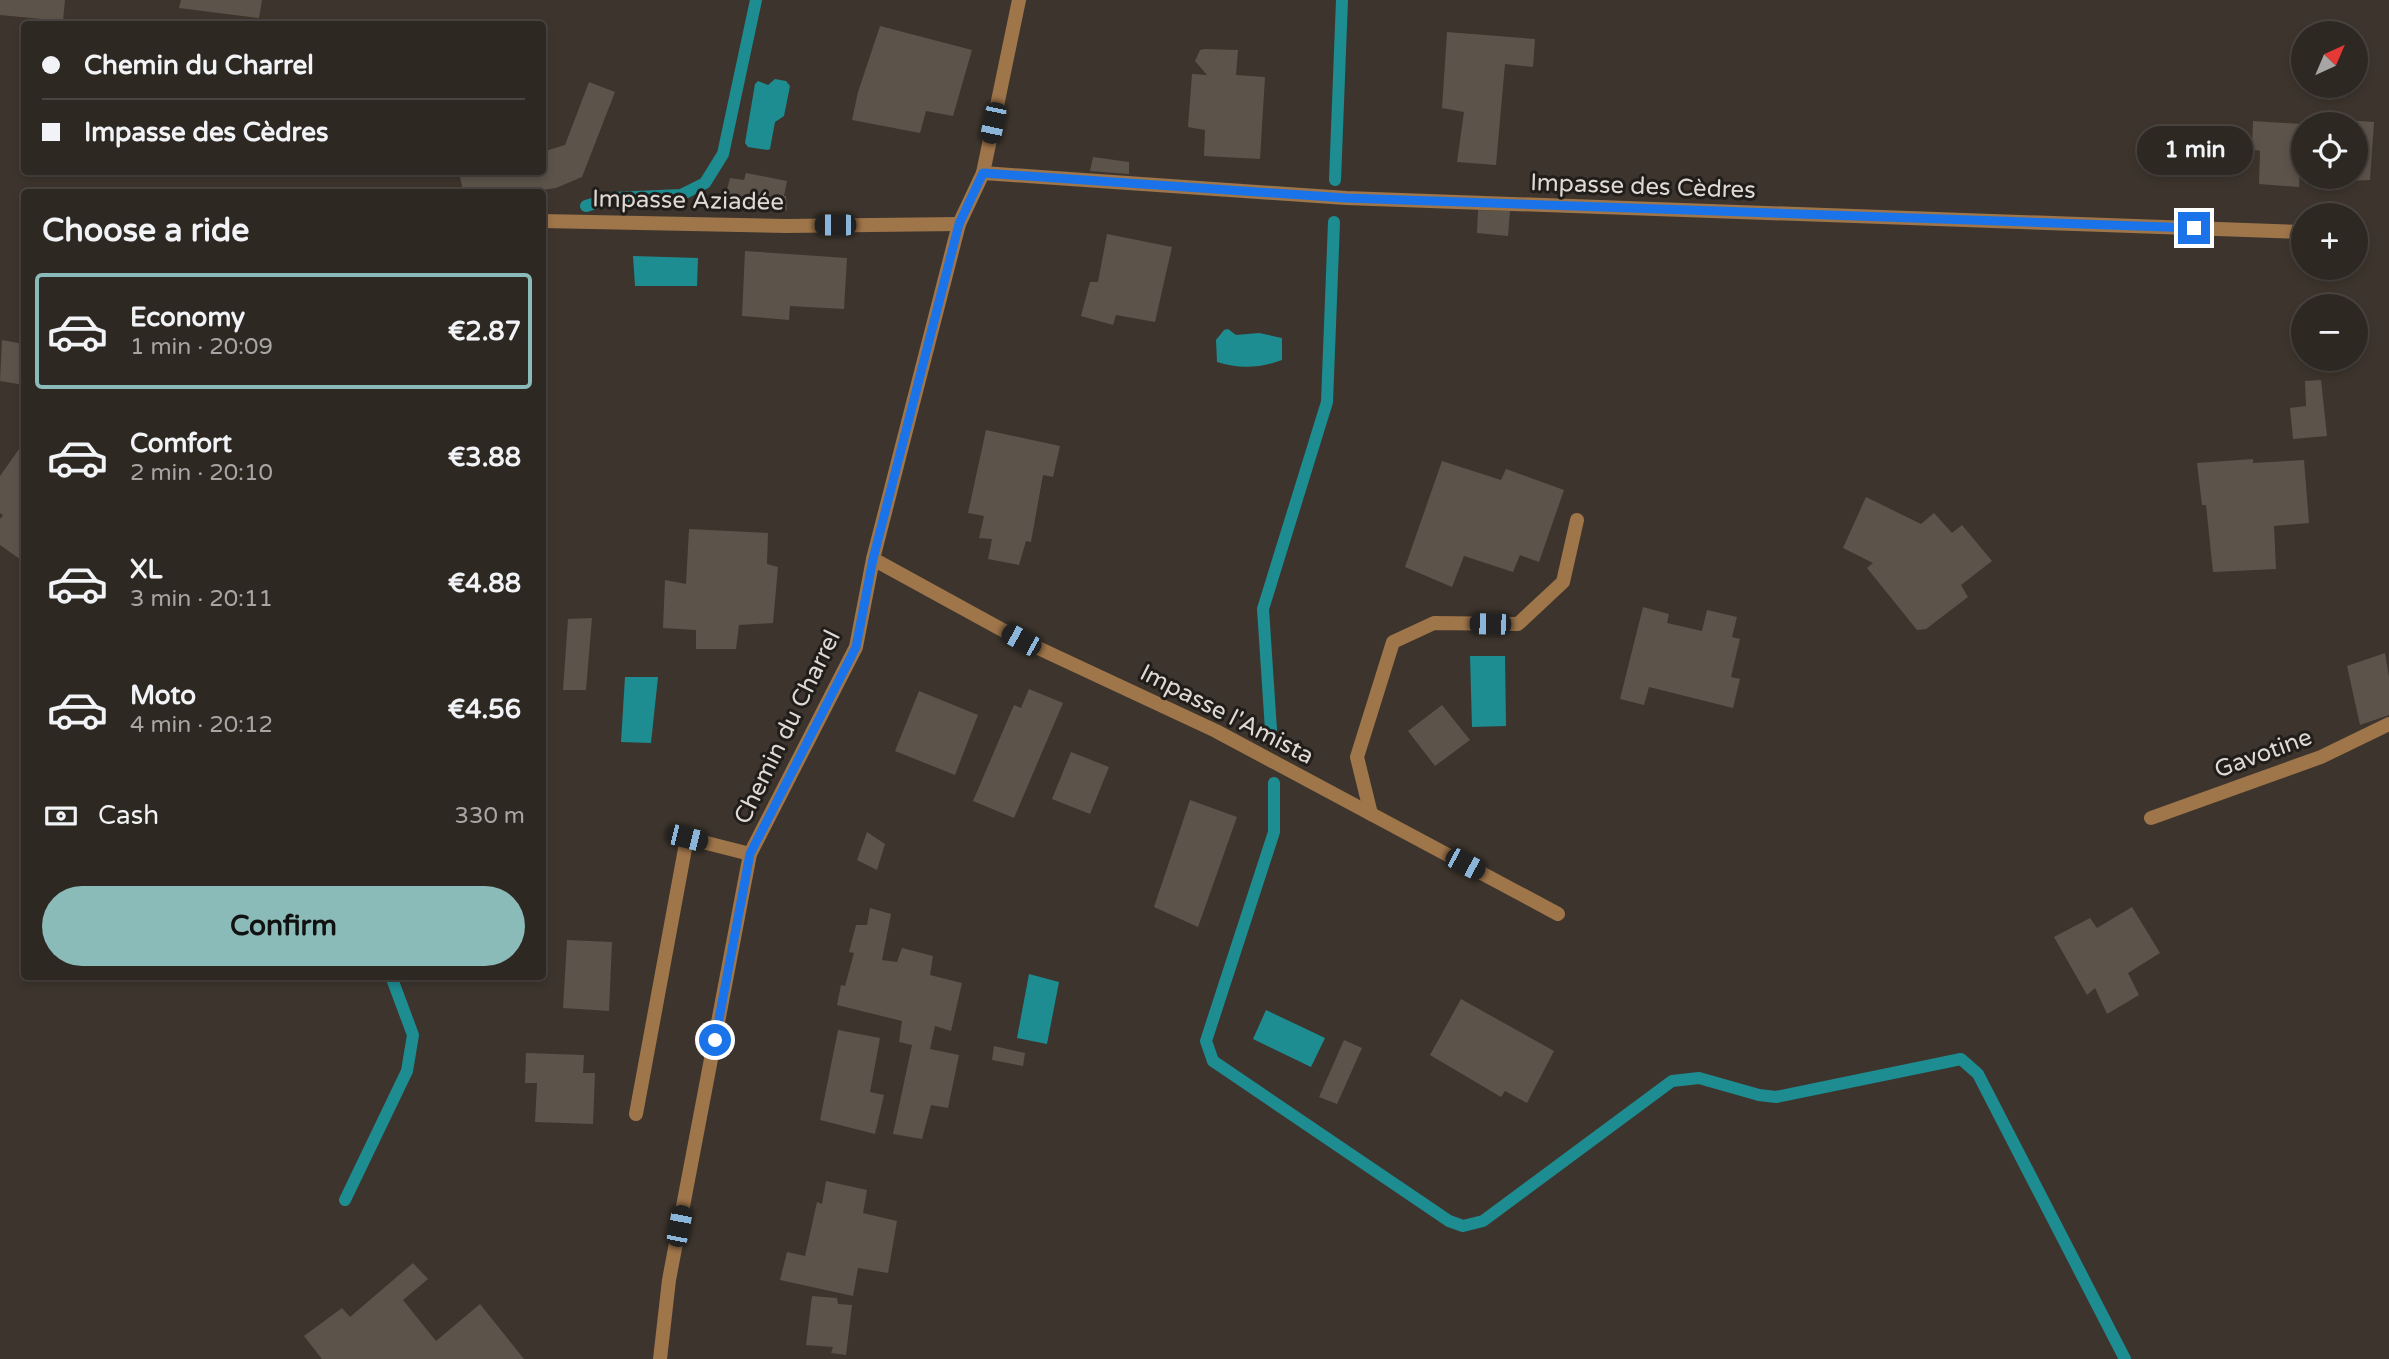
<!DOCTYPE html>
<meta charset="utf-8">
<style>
body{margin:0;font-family:"Varela Round",sans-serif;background:#36302a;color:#f1f3f6;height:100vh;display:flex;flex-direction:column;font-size:26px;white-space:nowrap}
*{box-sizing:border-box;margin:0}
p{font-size:23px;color:#a7a6a5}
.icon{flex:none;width:38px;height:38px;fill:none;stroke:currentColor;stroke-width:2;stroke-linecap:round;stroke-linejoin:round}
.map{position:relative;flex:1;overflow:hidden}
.details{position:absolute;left:21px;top:189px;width:525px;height:791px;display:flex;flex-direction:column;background:#2e2822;border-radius:7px;box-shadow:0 4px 10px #0003,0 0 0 2px #494440}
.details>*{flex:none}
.guide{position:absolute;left:21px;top:21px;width:525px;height:154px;border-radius:7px;box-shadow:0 4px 10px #0003,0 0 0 2px #494440;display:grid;align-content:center;height:154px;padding:0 21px;background:#2e2822}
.needle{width:46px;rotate:44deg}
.fabs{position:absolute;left:2291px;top:21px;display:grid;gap:14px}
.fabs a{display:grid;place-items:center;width:77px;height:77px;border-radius:50%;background:#2e2822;box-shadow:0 4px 10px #0003,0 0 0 2px #494440;font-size:35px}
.end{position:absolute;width:32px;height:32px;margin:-16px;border:9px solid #1a73e8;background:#fff;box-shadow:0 0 0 4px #fff}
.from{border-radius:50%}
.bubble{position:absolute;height:49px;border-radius:24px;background:#2e2822;box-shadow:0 4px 10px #0003,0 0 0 2px #494440;font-size:23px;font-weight:800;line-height:49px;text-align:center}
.car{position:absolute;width:21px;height:42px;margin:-21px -10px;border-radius:9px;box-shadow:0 0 5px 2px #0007;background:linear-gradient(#222 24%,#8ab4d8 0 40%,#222 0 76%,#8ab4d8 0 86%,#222 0)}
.guide b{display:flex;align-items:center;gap:24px;height:66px;font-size:26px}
.guide b+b{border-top:2px solid #494440}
.guide i{width:18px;height:18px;background:#f1f3f6}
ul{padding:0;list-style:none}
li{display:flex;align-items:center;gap:21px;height:116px;margin:0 14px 10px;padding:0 7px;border:4px solid transparent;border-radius:7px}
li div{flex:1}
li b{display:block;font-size:26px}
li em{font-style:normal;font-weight:800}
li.selected{border-color:#8bbbb9}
li>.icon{width:63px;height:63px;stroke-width:1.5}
h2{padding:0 21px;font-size:32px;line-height:84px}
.pay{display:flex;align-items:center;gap:18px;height:77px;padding:0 21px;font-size:26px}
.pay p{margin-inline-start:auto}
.primary-button{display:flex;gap:14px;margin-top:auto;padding:14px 21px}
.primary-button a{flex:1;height:80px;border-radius:42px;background:#8bbbb9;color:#111;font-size:28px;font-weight:800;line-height:80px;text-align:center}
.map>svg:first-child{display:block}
.water{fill:#1d8d92}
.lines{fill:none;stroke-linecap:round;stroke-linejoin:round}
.stream{stroke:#1d8d92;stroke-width:12}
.building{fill:#5c534a}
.lane{stroke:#9f754a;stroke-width:14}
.street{stroke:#9f754a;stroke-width:14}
.route{stroke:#1a73e8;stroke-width:9}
.labels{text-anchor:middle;stroke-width:6;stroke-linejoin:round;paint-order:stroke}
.street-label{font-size:24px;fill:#dfd9d4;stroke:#211d1a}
</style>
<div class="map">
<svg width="2389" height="1359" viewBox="0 0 2389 1359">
<rect width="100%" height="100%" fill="#3d352d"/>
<!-- water -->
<g class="water">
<polygon points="775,79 786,81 790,86 784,116 775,122 770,149 768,150 748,147 745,143 755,84 758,81 768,85"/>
<polygon points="633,256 698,258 697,286 635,286"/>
<path d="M1228,329l8,6 23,-2 23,5v22c-22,8 -43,9 -65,2l-1,-22 8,-10z"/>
<polygon points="1470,656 1505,656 1506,726 1472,727"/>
<polygon points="625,677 658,677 651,743 621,742"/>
<polygon points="1029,974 1059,982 1047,1044 1017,1038"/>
<polygon points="1266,1010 1325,1038 1311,1067 1253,1039"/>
</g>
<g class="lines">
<!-- stream -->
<g class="stream">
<polyline points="1335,180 1342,0"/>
<polyline points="586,206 612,198 681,195 705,183 723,154 756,0"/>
<polyline points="1271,730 1263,609 1327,402 1334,222"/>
<polyline points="1274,783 1274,832 1206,1041 1213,1061 1449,1221 1463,1226 1483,1221 1672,1081 1699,1078 1759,1095 1776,1097 1961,1059 1978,1074 2125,1359"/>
<polyline points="345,1200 407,1071 413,1035 391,976"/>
</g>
</g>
<!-- building -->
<g class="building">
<polygon points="0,0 65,0 63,21 0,15"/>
<polygon points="181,0 262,0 259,18 179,8"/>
<polygon points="880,26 972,50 953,116 926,111 920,133 852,120 858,92"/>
<polygon points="1447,32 1535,39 1533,67 1505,64 1496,165 1457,162 1464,112 1442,108"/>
<polygon points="1204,49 1238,50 1236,75 1265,77 1260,159 1204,156 1205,130 1188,127 1192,74 1207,75 1195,61 1200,50"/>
<polygon points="589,82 615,92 582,177 556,188 530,192 463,192 459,172 542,172 542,152 565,145"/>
<polygon points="2345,120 2374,122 2370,180 2349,181 2349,177 2356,177 2356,124 2345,124"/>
<polygon points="2253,121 2302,124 2299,187 2259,184 2260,151 2252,149"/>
<polygon points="1093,157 1129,162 1129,174 1090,171"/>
<polygon points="746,173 787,181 784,196 786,196 787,210 722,209 730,178 744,180"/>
<polygon points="1478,210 1510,211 1508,236 1477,233"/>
<polygon points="1107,234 1172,247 1155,322 1116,315 1113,325 1081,316 1090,282 1098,282"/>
<polygon points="745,251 847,258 844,309 790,306 789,320 742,316"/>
<polygon points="2,340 24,344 24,385 0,381"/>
<polygon points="2321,380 2327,436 2293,439 2290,408 2306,406 2305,381"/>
<polygon points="986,430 1060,446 1053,477 1043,475 1031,542 1026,541 1019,565 988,559 992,539 979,538 984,516 968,513"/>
<polygon points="19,449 24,452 24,562 0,545 0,519 3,515 0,513 0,476"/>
<polygon points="2253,459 2253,463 2304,460 2309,523 2274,526 2276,569 2213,572 2206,505 2202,505 2197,463"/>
<polygon points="1442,461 1501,480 1506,469 1564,490 1539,562 1520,555 1513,572 1464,556 1452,587 1405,567"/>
<polygon points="1866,497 1921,524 1934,513 1952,533 1962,525 1992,561 1961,585 1968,597 1926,629 1917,630 1867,568 1873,563 1843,548"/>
<polygon points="689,529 768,533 767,564 778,567 773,623 739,625 736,649 696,649 696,630 663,628 665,580 686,584"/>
<polygon points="1643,607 1669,614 1667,623 1702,631 1707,610 1737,617 1732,637 1740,639 1731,677 1740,679 1733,708 1649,687 1644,705 1620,699"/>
<polygon points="592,618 586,690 563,690 568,619"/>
<polygon points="2385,653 2389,677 2389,715 2360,725 2347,666"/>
<polygon points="1029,689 1063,703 1014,818 973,801 1014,705 1021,708"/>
<polygon points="919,691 978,715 955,775 895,751"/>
<polygon points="1442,705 1470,740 1435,766 1408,731"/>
<polygon points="1071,752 1109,767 1090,814 1052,799"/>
<polygon points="1190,800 1237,817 1198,927 1154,907"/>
<polygon points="867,832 885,844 877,870 857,860"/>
<polygon points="2132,907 2160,953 2128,973 2139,995 2107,1014 2095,988 2087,995 2054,937 2090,918 2097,928"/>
<polygon points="870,908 891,914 882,960 897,962 902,948 933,956 930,975 962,983 951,1031 935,1026 930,1049 959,1055 948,1108 931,1105 922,1139 893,1134 912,1045 899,1042 902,1021 837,1005 841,985 845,986 854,953 849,952 856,925 867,925"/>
<polygon points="567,940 612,942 609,1011 563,1008"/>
<polygon points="1461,999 1554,1051 1527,1103 1505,1091 1501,1097 1430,1055"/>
<polygon points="838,1030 880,1038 870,1092 884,1095 875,1134 820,1120"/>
<polygon points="1344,1040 1362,1048 1337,1104 1319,1097"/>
<polygon points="994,1046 1025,1053 1023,1066 992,1060"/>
<polygon points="526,1053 584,1055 583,1073 595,1073 593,1124 535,1122 537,1083 525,1083"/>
<polygon points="826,1181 867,1190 863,1213 897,1221 888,1273 858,1268 853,1296 780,1280 787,1252 805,1256 817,1202 822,1204"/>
<polygon points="413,1263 428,1279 403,1300 436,1341 480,1304 524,1359 322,1359 304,1336 342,1308 350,1317"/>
<polygon points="812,1296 837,1298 838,1304 852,1305 846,1355 831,1353 833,1347 806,1345"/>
</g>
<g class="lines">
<!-- lane -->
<g class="lane">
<polyline points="983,173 1346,198 2303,232"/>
<polyline points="1371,814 1357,757 1393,642 1434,623 1518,624 1563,582 1577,520"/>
<polyline points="636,1114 687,838 750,854"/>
</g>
<!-- street -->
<g class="street">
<polyline points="542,221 786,226 959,224"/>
<polyline points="873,559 1021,640 1216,731 1558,914"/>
<polyline points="2151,818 2321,757 2389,724"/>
<polyline points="660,1359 669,1280 750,854 856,647 873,559 959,224 983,173 1019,0"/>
</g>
</g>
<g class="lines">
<!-- route -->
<polyline class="route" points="715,1040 750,854 856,647 873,559 959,224 983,173 1346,198 2194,228"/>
</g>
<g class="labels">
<!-- street labels -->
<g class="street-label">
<text transform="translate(1643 186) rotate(2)" y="8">Impasse des Cèdres</text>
<text transform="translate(688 200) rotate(1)" y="8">Impasse Aziadée</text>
<text transform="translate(1227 714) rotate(27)" y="8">Impasse l'Amista</text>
<text transform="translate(787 727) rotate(-64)" y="8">Chemin du Charrel</text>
<text transform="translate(2263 753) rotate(-20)" y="8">Gavotine</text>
</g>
</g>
</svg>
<div class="fabs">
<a><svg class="needle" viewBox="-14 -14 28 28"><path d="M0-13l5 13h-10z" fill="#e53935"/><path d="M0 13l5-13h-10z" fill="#a7a6a5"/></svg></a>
<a><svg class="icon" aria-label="locate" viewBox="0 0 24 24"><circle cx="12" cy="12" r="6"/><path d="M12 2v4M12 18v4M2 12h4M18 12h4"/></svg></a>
<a>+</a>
<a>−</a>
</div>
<i class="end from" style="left:715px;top:1040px"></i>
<i class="end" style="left:2194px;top:228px"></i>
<div class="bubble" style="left:2137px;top:126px;width:116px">1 min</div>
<i class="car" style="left:993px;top:123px;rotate:192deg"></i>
<i class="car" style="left:835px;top:225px;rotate:270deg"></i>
<i class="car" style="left:1490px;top:624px;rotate:271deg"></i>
<i class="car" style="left:1021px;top:640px;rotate:299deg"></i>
<i class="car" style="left:687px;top:838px;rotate:104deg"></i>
<i class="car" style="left:1465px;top:864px;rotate:118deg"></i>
<i class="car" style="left:679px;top:1226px;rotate:11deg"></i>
<div class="guide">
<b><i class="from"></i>Chemin du Charrel</b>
<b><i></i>Impasse des Cèdres</b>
</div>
<section class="details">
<h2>Choose a ride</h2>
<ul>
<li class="selected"><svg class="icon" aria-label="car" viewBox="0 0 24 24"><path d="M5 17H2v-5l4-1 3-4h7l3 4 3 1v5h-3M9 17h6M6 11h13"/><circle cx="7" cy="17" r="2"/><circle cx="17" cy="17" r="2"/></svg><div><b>Economy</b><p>1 min · 20:09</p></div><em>€2.87</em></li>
<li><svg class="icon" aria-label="car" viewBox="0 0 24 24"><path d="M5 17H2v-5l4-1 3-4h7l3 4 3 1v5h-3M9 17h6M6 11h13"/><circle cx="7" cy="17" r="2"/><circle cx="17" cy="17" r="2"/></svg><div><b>Comfort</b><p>2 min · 20:10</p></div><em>€3.88</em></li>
<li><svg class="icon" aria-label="car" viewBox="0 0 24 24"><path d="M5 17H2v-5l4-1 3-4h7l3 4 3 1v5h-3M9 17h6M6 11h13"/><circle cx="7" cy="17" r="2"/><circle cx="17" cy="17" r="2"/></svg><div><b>XL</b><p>3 min · 20:11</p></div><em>€4.88</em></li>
<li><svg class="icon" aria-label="car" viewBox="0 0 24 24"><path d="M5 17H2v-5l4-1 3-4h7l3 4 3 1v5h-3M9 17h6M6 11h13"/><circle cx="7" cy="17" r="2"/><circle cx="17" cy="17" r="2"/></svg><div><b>Moto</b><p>4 min · 20:12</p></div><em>€4.56</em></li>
</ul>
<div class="pay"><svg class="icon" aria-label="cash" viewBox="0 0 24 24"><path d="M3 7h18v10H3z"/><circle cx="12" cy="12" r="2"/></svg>Cash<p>330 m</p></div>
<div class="primary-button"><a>Confirm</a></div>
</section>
</div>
